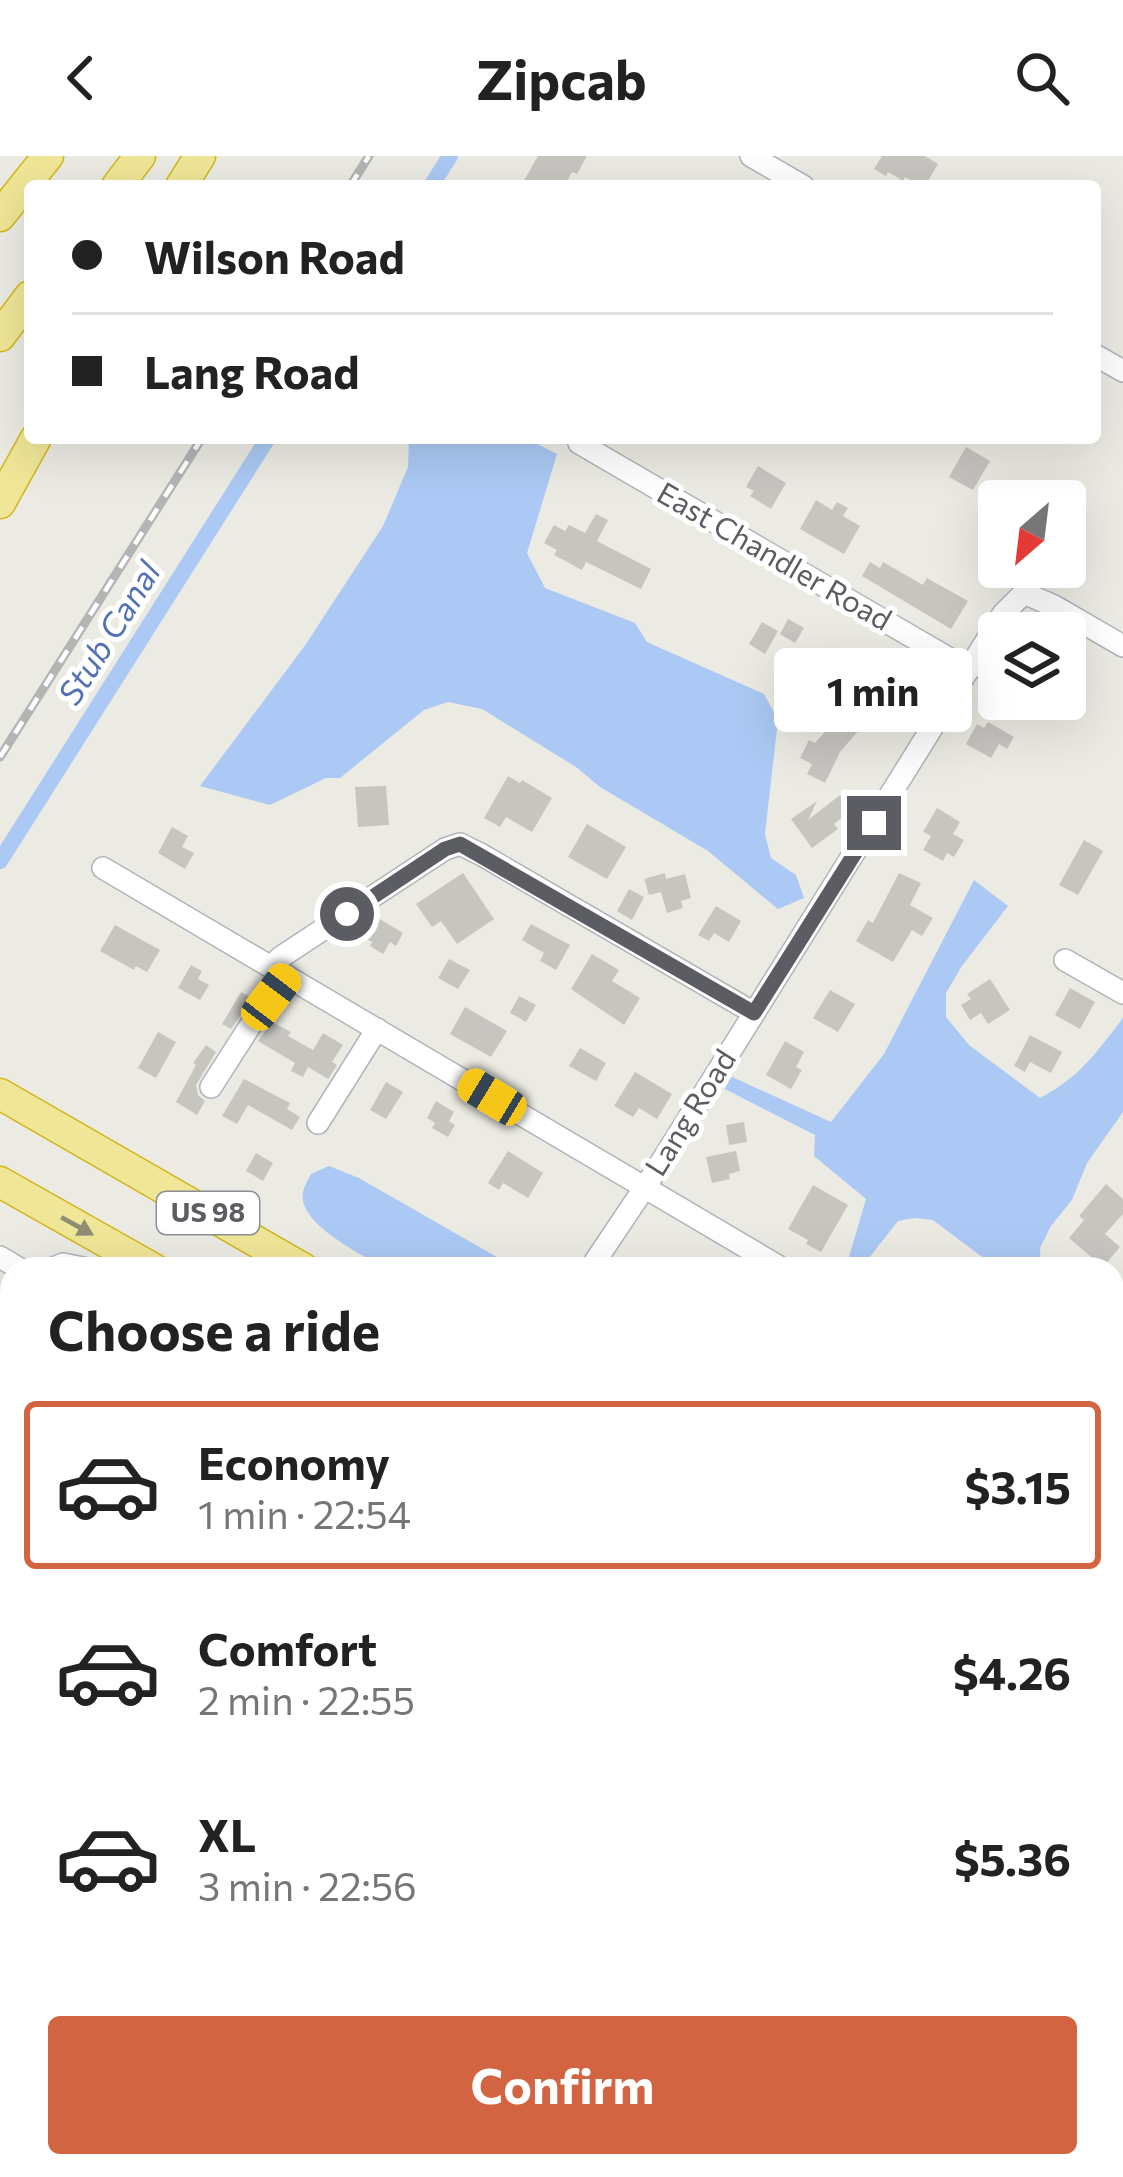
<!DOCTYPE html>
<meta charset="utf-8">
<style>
body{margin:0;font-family:Commissioner,sans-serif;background:#f2f2f2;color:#222;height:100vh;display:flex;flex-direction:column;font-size:45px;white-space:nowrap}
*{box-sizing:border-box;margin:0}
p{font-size:39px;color:#767676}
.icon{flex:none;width:66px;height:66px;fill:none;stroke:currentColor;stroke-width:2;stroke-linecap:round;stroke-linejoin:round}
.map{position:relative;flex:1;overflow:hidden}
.drawer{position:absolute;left:0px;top:1101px;width:1125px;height:921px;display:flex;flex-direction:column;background:#fff;border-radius:36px 36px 0 0;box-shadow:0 12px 48px #0002}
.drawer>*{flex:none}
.hud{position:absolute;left:24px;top:24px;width:1077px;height:264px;border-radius:12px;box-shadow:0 12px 48px #0002;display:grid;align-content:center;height:264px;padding:0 48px;background:#fff}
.needle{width:78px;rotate:208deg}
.tools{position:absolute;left:978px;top:324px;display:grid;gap:24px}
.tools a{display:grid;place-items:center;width:108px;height:108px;border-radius:12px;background:#fff;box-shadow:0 12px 48px #0002;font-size:60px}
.end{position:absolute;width:54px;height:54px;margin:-27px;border:15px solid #5b5d62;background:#fff;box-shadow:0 0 0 6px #fff}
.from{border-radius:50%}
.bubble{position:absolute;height:84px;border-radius:12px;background:#fff;box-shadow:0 12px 48px #0002;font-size:39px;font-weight:700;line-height:84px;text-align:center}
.car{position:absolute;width:36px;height:72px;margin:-36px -18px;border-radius:15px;box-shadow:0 0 9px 3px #0007;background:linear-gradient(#f5c518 24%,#345 0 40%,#f5c518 0 76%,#345 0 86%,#f5c518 0)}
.hud b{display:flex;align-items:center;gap:42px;height:114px;font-size:45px}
.hud b+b{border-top:3px solid #e0e0e0}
.hud i{width:30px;height:30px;background:#222}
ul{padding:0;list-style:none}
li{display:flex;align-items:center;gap:36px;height:168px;margin:0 24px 18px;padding:0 24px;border:6px solid transparent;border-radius:12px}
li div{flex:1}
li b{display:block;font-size:45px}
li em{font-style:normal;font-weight:700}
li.selected{border-color:#d36442}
li>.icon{width:108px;height:108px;stroke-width:1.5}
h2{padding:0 48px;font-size:54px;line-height:144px}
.button{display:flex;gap:24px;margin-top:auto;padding:24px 48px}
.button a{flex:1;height:138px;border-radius:12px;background:#d36442;color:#fff;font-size:48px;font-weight:700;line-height:138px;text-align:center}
header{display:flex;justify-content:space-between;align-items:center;height:156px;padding:0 48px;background:#fff;font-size:54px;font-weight:700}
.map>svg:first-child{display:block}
.water{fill:#abc9f4}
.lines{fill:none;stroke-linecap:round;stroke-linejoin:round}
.canal{stroke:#abc9f4;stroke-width:16}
.building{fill:#c7c5c0}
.minor-casing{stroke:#b3b4b9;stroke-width:24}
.major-casing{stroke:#dfd069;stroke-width:30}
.highway-casing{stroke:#d3b61c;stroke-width:33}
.minor{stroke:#fff;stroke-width:21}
.major{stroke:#f4f4b0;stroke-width:27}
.highway{stroke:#efe697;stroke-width:30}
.rail-casing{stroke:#b3b4b4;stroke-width:9}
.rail{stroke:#fff;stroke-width:4.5;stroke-dasharray:14;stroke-linecap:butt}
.oneway{fill:#8f8d75}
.route{stroke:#5b5d62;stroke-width:15}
.labels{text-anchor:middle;stroke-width:10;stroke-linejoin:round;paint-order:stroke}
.shield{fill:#fff;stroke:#8c8e91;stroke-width:3}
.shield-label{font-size:27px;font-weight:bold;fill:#5b5d62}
.street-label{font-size:30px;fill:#5b5d62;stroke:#fff}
.water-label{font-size:33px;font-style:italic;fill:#5272b3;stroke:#fff}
</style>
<header><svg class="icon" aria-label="back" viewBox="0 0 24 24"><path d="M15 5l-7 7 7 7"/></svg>Zipcab<svg class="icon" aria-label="search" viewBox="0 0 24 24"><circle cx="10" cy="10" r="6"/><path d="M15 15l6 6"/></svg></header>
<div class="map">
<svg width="1123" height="2021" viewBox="0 0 1123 2021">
<rect width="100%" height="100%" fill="#ecebe3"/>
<!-- water -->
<g class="water">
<polygon points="409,282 526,282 557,298 527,397 545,432 635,467 647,486 764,538 778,564 765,678 771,702 796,719 804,742 778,753 708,695 600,631 576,611 482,553 448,546 424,554 340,622 326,622 270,649 200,630 306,488 383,370 408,311"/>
<path d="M974,724l34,26 -46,60 -16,27v24l23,28 71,53c40,-21 56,-45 83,-80v94l-36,51 -15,37 -21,26 -11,22 1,21h-43l-65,-49 -18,-2 -17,3 -33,42 -16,-6 17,-58 -52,-43 1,-21 -90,-46 5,-13 101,46 53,-68z"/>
<path d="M329,1010l30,12 159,91h-133l-5,-3c-22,-14 -83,-43 -77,-74 1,-6 5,-12 8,-18z"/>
</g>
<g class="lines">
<!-- canal -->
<g class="canal">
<polyline points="431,30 450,0"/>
<polyline points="0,705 268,282"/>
</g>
</g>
<!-- building -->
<g class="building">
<polygon points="538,0 587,0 577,18 572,16 564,30 521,30"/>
<polygon points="882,0 925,0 938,8 925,30 921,30 905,21 903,25 888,16 886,20 874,13"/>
<polygon points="966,291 990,305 973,334 949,321"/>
<polygon points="758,310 786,327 771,353 750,340 754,335 746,331"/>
<polygon points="816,344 832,354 837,346 848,352 843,360 860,370 844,398 800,373"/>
<polygon points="596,358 608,364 597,385 651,413 641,433 586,406 582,414 554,399 557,394 544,387 554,369 565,375 569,369 585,377"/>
<polygon points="1065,377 1085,388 1078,401 1085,405 1077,419 1070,415 1065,425"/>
<polygon points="870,406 880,412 883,406 923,429 927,422 968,445 951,473 862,420"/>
<polygon points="788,463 804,472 795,487 780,478"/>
<polygon points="762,466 778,475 765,498 749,488"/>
<polygon points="856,496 860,507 829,517 833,533 813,540 804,513"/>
<polygon points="841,558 859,574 840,596 825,627 807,618 812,608 800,602 809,584 815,587"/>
<polygon points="988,566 1014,581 1007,593 999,588 991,602 966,588 977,568 984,572"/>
<polygon points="508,620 520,627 522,624 552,642 532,676 506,661 500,671 484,662"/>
<polygon points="386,630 389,669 358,671 355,631"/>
<polygon points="840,639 852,654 834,668 838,673 812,692 791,663 817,645 808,664"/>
<polygon points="937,652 960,666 953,678 964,684 954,701 947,697 943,705 923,694 931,680 923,676"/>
<polygon points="587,668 626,691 607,723 568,701"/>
<polygon points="172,671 188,680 182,691 194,697 185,713 158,697"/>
<polygon points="1084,684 1103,695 1078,739 1059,729"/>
<polygon points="463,717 494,763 457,788 441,765 432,771 416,748"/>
<polygon points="665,717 666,723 685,718 691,742 681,745 683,752 667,757 661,736 649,739 644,723"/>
<polygon points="899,717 921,727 910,749 933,762 922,780 912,774 893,806 856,785 868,764 873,767"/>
<polygon points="629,733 644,741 632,764 617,755"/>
<polygon points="716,750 741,765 729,786 714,777 709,785 698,779"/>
<polygon points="373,759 403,777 396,790 390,786 383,798 370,790 372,786 361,780"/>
<polygon points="531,768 570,789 556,814 540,805 544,797 522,784"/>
<polygon points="115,769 160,794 147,816 136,810 134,814 100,795"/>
<polygon points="592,798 619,814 612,825 640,842 624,869 571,833"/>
<polygon points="449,803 470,814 458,833 438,822"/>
<polygon points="191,809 202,815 198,823 209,829 200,844 178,832"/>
<polygon points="990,823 1010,854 988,868 981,857 970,864 961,849 971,843 967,838"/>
<polygon points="1070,832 1095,846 1080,873 1055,859"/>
<polygon points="830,834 855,848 838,876 813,862"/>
<polygon points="241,836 252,842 231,873 222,868"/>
<polygon points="519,840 536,849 526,866 510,857"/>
<polygon points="465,851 507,875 491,901 450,878"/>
<polygon points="272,866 291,876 288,880 313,894 323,877 343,889 332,906 337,909 328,923 308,911 303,921 291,915 295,907 258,885"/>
<polygon points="158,876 176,886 156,922 138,912"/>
<polygon points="1030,879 1062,896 1051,917 1030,906 1025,916 1014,910"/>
<polygon points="785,885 804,896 796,911 802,914 791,933 766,919"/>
<polygon points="206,889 216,896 196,929 198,939 205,945 197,959 176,946 196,909 193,907"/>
<polygon points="580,892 606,907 596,925 569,910"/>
<polygon points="635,916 672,938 657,963 639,952 633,961 614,950"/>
<polygon points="244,923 290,947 287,953 300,961 292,974 248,949 237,968 222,960"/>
<polygon points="386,926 403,936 386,963 370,954"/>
<polygon points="436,945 454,956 449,965 455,969 448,981 432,972 435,967 427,962"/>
<polygon points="744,966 747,986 729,989 726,969"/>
<polygon points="508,995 543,1017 528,1042 503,1027 499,1034 488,1027"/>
<polygon points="736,995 740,1015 729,1018 730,1023 712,1027 706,1001"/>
<polygon points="256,997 273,1007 263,1025 246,1015"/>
<polygon points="1106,1028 1123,1043 1123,1058 1105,1078 1120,1091 1103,1111 1069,1082 1084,1064 1079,1060"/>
<polygon points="813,1029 848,1049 821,1096 806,1088 808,1084 788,1073"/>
<polygon points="5,1239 12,1268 12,1335 0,1338 0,1240"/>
<polygon points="12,1537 12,1629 0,1632 0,1541"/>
</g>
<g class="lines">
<!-- minor casing -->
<g class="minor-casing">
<g id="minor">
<polyline points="751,0 803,30"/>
<polyline points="1095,199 1123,215"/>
<polyline points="579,287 969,514"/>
<polyline points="103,712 783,1113"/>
<polyline points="1065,804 1123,837"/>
<polyline points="271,811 281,801 445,693 460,688 482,699 754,857"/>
<polyline points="211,931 250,870 287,820"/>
<polyline points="318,967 377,873"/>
<polyline points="0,1101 20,1113"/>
<polyline points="51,1113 63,1108 88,1113"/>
<polyline points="590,1113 655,1016 1003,458 1024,437 1054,450 1123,490"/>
<polyline points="12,1154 8,1160 12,1184"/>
<polyline points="1113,1194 1123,1178"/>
<polyline points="1113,1377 1123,1383"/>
<polyline points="0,1388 12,1380"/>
<polyline points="1113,1421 1119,1425 1123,1419"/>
<polyline points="0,1468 5,1489 12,1496"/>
<polyline points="0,1666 12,1663"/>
<polyline points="0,1983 12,1990"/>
<path d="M45,2010c23,11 36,11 58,0"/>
<polyline points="126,2010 132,2021"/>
</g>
</g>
<!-- major casing -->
<g class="major-casing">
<path id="major" d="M462,2021c113,-13 227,-13 340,0"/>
</g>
<!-- highway casing -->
<g class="highway-casing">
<g id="highway">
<polyline points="117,30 140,0"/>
<polyline points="181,30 200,0"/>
<polyline points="0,60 48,0"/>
<polyline points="0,180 30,140"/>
<polyline points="0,347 36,282"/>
<polyline points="0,938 304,1113"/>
<polyline points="0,1026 154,1113"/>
<polyline points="1113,1591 1123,1597"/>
<polyline points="1113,1668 1123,1674"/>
<polyline points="1113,1693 1123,1702"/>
<polyline points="1113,1996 1123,1989"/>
<polyline points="1062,2021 1089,2010"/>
</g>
</g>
<!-- minor -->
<use href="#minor" class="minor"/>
<!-- major -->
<use href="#major" class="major"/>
<!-- highway -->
<use href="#highway" class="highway"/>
<!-- rail casing -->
<g class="rail-casing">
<g id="rail">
<polyline points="350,30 369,0"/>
<polyline points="0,601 202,282"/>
</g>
</g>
<!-- rail -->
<use href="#rail" class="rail"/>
</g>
<!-- one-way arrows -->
<defs><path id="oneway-solid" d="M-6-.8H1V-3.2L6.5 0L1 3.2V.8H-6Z" transform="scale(3)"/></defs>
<use class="oneway" href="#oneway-solid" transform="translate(77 1070) rotate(29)"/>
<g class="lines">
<!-- route -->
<polyline class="route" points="347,758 445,693 460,688 754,857 874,667"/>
</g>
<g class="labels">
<!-- shield labels -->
<rect class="shield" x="157" y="1036" width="102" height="42" rx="9"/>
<g class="shield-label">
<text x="208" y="1066">US 98</text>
</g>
<!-- street labels -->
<g class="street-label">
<text transform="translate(774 401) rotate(30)" y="10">East Chandler Road</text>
<text transform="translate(691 957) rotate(-58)" y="10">Lang Road</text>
</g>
<!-- water labels -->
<g class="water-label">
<text transform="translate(109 477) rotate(-58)" y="12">Stub Canal</text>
</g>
</g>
</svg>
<div class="tools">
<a><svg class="needle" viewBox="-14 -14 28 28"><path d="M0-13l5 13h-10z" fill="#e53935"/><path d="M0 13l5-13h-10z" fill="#767676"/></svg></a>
<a><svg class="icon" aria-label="layers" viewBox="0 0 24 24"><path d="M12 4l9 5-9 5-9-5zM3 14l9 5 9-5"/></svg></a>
</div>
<i class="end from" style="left:347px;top:758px"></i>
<i class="end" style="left:874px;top:667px"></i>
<div class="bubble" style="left:774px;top:492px;width:198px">1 min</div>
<i class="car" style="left:271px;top:841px;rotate:37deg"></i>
<i class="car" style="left:492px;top:941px;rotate:301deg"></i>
<div class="hud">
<b><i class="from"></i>Wilson Road</b>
<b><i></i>Lang Road</b>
</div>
<section class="drawer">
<h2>Choose a ride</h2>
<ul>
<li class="selected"><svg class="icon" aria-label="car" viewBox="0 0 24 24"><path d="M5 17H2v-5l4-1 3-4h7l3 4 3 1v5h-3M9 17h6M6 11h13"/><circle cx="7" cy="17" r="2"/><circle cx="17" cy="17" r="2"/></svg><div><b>Economy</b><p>1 min · 22:54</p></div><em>$3.15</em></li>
<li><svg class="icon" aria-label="car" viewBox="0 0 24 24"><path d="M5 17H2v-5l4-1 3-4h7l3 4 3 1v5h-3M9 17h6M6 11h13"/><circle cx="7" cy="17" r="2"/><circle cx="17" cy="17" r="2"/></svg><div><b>Comfort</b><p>2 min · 22:55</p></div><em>$4.26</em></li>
<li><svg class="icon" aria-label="car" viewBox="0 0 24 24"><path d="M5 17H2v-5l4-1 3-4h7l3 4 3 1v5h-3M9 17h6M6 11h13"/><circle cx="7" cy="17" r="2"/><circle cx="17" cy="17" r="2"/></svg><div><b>XL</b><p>3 min · 22:56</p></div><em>$5.36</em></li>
</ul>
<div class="button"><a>Confirm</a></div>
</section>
</div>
